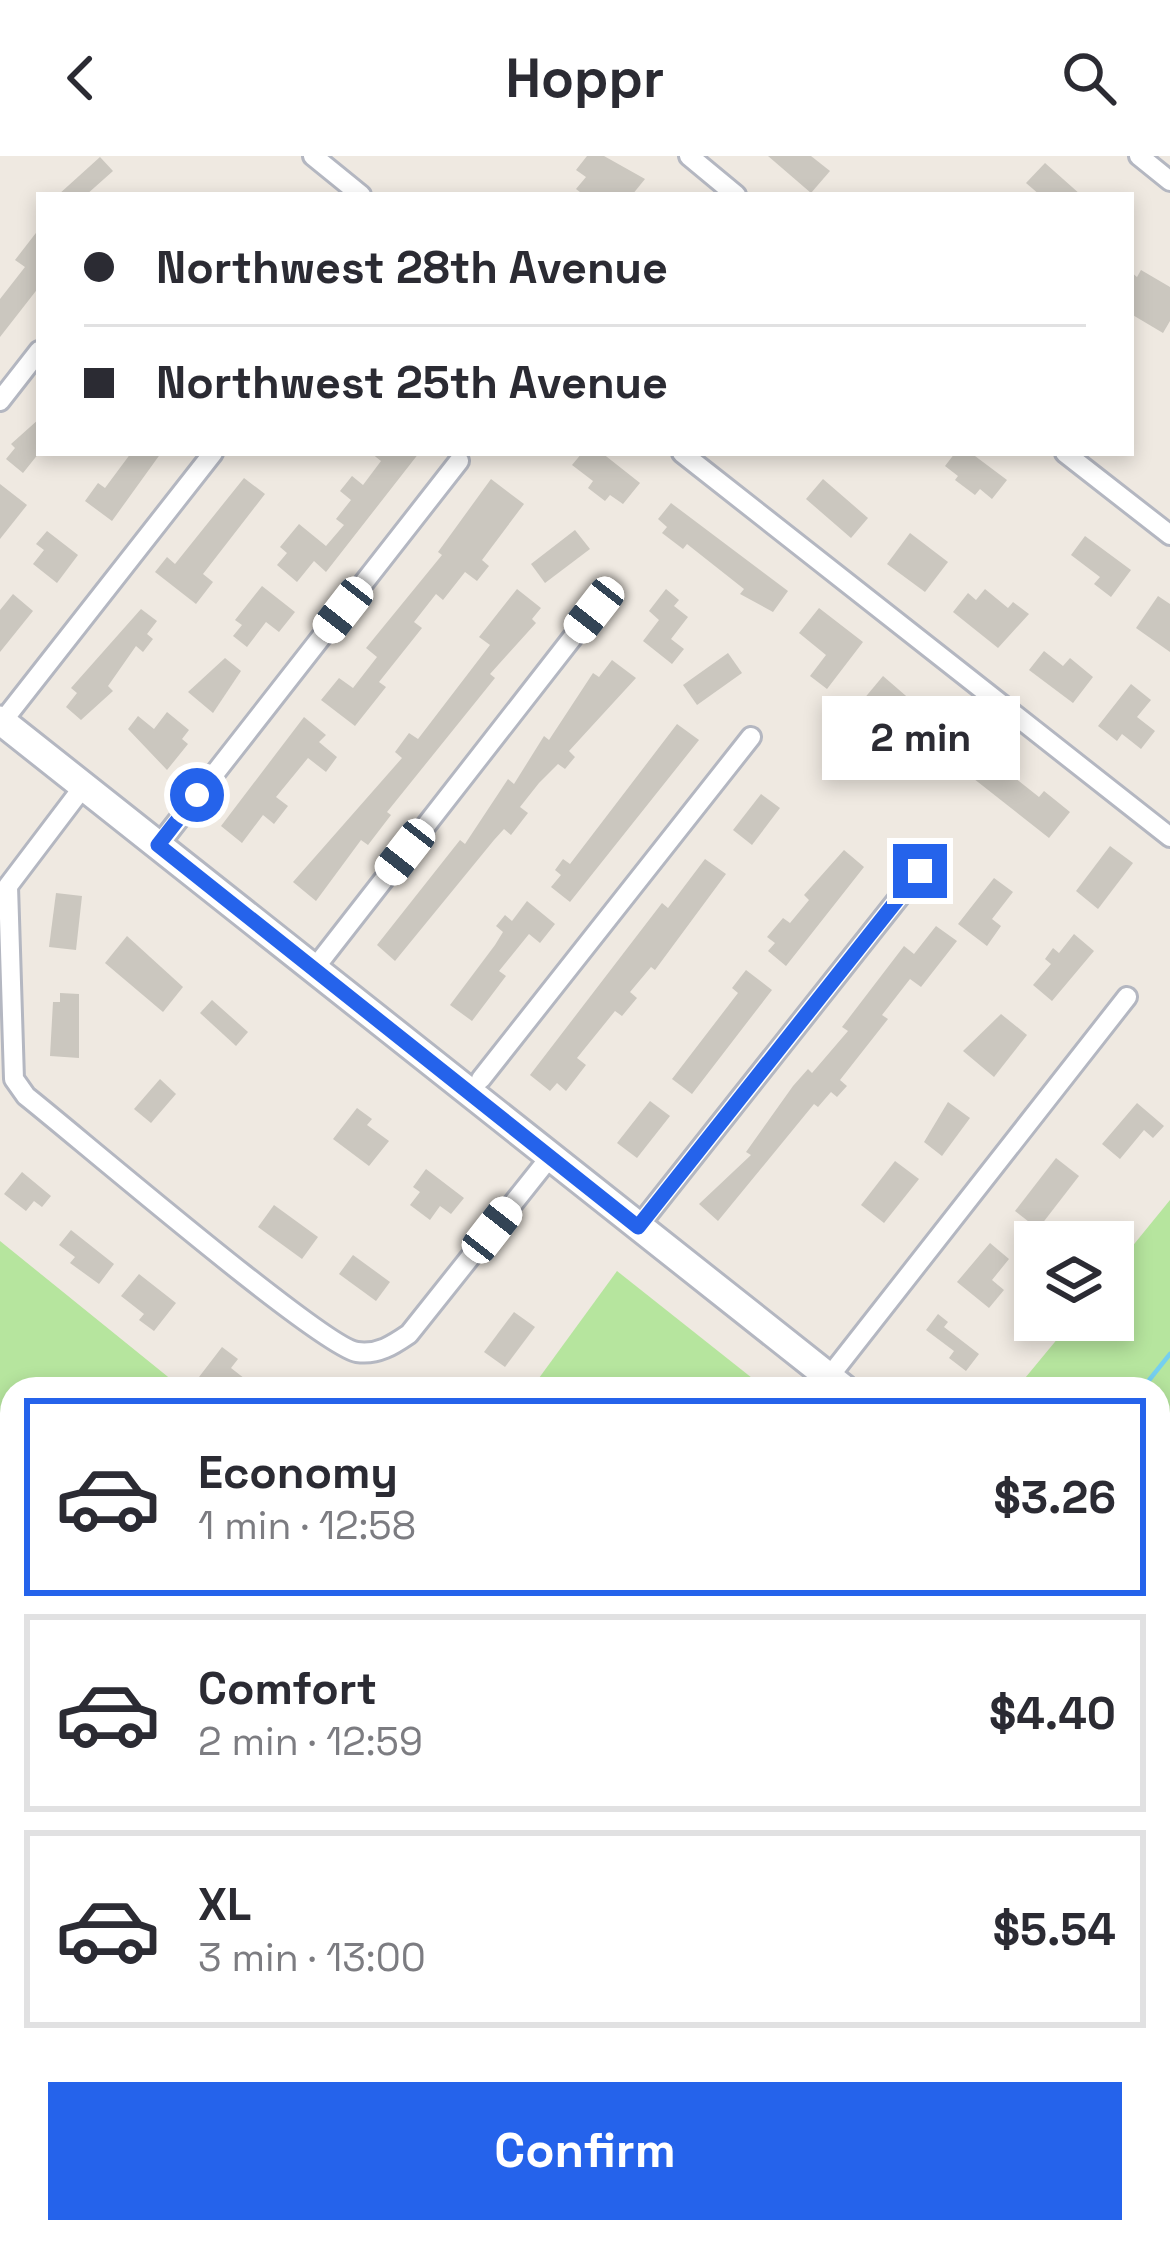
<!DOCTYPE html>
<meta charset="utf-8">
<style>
body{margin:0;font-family:"Space Grotesk",sans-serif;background:#f7f7f7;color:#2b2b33;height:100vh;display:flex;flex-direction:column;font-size:45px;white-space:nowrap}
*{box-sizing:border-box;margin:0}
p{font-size:39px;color:#7c7c81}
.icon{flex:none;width:66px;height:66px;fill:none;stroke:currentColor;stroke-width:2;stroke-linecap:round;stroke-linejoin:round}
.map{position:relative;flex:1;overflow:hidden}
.details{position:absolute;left:0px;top:1221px;width:1170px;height:867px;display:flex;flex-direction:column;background:#fff;border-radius:36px 36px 0 0;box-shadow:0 6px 18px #0003}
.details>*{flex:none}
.top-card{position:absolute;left:36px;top:36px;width:1098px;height:264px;border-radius:0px;box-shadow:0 6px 18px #0003;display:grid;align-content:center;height:264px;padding:0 48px;background:#fff}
.buttons{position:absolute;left:1014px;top:1065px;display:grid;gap:24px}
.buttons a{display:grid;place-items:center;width:120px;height:120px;border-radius:0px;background:#fff;box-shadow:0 6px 18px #0003;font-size:60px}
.end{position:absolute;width:54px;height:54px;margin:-27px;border:15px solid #2563eb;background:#fff;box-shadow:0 0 0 6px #fff}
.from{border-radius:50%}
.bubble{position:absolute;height:84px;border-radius:0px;background:#fff;box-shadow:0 6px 18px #0003;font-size:39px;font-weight:700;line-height:84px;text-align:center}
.car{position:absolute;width:36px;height:72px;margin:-36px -18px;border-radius:15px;box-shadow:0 0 9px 3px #0007;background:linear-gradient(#fff 24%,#345 0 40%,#fff 0 76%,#345 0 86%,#fff 0)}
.top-card b{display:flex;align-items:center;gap:42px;height:114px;font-size:45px}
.top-card b+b{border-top:3px solid #e1e1e2}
.top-card i{width:30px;height:30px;background:#2b2b33}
ul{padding:21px 0 0;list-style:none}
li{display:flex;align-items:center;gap:36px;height:198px;margin:0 24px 18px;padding:0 24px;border:6px solid #e1e1e2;border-radius:0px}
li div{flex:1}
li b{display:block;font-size:45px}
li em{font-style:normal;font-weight:700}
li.on{border-color:#2563eb}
li>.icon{width:108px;height:108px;stroke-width:1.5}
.cta{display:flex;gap:24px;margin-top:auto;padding:24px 48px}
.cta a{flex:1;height:138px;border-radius:0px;background:#2563eb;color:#fff;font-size:48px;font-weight:700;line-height:138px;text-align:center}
header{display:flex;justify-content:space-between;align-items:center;height:156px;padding:0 48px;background:#fff;font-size:54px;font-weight:700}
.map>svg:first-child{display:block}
.green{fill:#b6e59e}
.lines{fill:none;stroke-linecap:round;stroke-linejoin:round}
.stream{stroke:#75cff0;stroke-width:4.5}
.building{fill:#cbc7bf}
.service-casing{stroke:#b4b7c1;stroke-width:15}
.minor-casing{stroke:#b4b7c1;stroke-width:24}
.secondary-casing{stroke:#b4b7c1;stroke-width:33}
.service{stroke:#fff;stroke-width:9}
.minor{stroke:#fff;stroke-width:18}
.secondary{stroke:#fff;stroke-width:27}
.route{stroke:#2563eb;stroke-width:15}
</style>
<header><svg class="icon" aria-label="back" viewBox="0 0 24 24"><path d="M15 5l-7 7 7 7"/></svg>Hoppr<svg class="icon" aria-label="search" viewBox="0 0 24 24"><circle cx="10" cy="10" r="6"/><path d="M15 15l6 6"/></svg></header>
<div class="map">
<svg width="1170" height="2087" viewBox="0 0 1170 2087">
<rect width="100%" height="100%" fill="#efe9e1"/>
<!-- green -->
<g class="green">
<polygon points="1170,1044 1170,1450 1158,1439 1158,1233 1016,1233 1073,1164 1113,1164 1113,1114"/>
<polygon points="0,1085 183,1233 12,1233 12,1590 0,1590"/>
<polygon points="617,1115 766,1233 531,1233"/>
</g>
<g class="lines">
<!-- stream -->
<g class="stream">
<polyline points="1142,1233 1170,1198"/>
<polyline points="0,1368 12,1373"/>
</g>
</g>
<!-- building -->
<g class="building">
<polygon points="587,0 604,0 645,23 632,39 584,39 576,33 586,21 576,14"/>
<polygon points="768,0 811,0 830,15 811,37"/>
<polygon points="100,1 113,15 86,39 58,39"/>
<polygon points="1045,7 1081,39 1040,39 1026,27"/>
<polygon points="39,73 39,131 0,181 0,143 25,111 15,104"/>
<polygon points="1141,114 1170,131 1170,165 1163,177 1131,158 1131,116 1137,121"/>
<polygon points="39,263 39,297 23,317 6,303 15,292 11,288"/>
<polygon points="131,297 161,297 112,365 85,345 98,327 105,332"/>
<polygon points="371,297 419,297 326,416 314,405 297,426 277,409 287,397 280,391 299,368 326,390 344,369 336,363 351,344 340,335 352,320 363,329 381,305"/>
<polygon points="582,297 602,297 640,327 623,348 610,339 605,345 588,332 593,325 572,309"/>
<polygon points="955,297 971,297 1007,324 992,343 980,333 975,339 955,324 958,320 945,310"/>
<polygon points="244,322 265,338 203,418 213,426 196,448 155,416 167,401 175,408"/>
<polygon points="491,323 524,348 482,404 489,410 477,425 465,416 443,444 436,438 414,466 422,472 379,526 386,531 355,570 321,544 339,522 353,532 377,501 366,492 442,399 438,396"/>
<polygon points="823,323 868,362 851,382 806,343"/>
<polygon points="0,328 27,349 0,383"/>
<polygon points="671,347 788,435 773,456 740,438 744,433 687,388 683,393 662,377 667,371 658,363"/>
<polygon points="575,374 590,393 545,427 531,408"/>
<polygon points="47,375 78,399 57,427 33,408 44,394 36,388"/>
<polygon points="910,377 948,406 925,436 887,408"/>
<polygon points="1085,380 1131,414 1111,441 1094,428 1100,421 1071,399"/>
<polygon points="262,430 295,456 279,476 266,466 247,491 233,480 242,469 235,464"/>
<polygon points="517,433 541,452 532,463 536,467 490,518 495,522 387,656 391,659 368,689 361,684 316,745 293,726 402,602 395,596 409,577 418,583 490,489 479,481"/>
<polygon points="666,433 679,444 674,450 688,461 671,483 684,493 672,508 643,485 659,464 649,455"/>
<polygon points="985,433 1008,452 1013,446 1029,458 998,492 953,456 968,437 976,444"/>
<polygon points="13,438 33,455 0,496 0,454"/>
<polygon points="1158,440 1170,448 1170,496 1136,472"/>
<polygon points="819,452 863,486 827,533 810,520 826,499 799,477"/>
<polygon points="141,453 157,465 147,478 153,483 143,496 136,490 108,530 113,535 81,564 66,551 77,537 71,532"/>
<polygon points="1044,495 1063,510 1070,502 1093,521 1073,547 1029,514"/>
<polygon points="728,497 742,517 697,549 683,529"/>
<polygon points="225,502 241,515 213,557 188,536"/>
<polygon points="612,504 636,522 569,595 575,601 565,613 558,608 539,627 520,651 528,657 511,679 504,673 494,684 395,805 377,789 460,684 465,688 508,623 514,628 544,580 549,584 593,517 599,521"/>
<polygon points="883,520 913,546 893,570 863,544"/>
<polygon points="1131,528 1151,544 1137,561 1155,575 1141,593 1122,578 1117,585 1098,570"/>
<polygon points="167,556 189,574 182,583 188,588 167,614 128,573 138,560 154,573"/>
<polygon points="304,561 326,579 319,586 337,601 326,616 308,602 276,641 288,650 274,668 263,659 242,687 221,670"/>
<polygon points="677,568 699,584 570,746 551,731 561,719 555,714 563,703 570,708"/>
<polygon points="952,573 979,594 986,585 1006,602 1000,610 1039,641 1044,635 1070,656 1049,682 936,593"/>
<polygon points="761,638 780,652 752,689 733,674"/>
<polygon points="1110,690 1133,707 1098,753 1076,735"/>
<polygon points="844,694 864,711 786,810 768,795 775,787 767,781 783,762 790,767 809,744 804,739"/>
<polygon points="705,703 726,718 655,814 651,811 630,836 637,842 622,860 615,855 577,902 586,909 566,935 557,927 550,935 530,919 662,747 668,752"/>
<polygon points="994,722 1013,736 992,763 1001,770 987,790 958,768"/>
<polygon points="56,737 82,740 76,794 49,791"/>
<polygon points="527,745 555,768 540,787 529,778 499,815 506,820 472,865 450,849 495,789 503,776 496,770 505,759 512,765"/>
<polygon points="936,770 957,785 921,831 910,823 882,859 888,863 840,924 847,930 837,941 831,936 818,951 814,948 718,1065 699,1048 751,999 746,996 793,930 808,913 812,917 848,875 842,871 904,790 914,798"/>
<polygon points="1074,778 1094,795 1052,845 1033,829 1051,808 1045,803 1053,792 1059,797"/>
<polygon points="127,780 183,831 163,856 105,807"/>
<polygon points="746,814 772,834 692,938 672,923 738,837 732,832"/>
<polygon points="60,837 79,838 79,902 50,900 53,846 60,846"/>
<polygon points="212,844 248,876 236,890 200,857"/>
<polygon points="1001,858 1027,879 994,921 963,895"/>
<polygon points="160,923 176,938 151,967 134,953"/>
<polygon points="650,945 670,960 637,1002 617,987"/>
<polygon points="948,946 970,962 942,1000 924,986"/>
<polygon points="1137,947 1164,970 1153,982 1144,974 1120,1003 1102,988"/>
<polygon points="357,952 372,963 367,969 389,985 369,1010 333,983"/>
<polygon points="1056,1002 1079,1020 1038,1073 1015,1055"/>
<polygon points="895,1005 919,1023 884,1067 861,1049"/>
<polygon points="426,1013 464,1042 451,1058 440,1050 430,1064 410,1049 420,1036 413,1031"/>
<polygon points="22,1016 51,1040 42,1051 34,1045 26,1055 4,1038"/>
<polygon points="274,1049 318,1081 302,1103 258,1071"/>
<polygon points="71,1074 114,1108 99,1128 70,1107 75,1101 59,1089"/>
<polygon points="990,1087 1009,1103 992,1124 1004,1134 989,1152 957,1126"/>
<polygon points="353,1099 390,1126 376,1145 339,1118"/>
<polygon points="139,1118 176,1147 154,1175 139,1164 144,1158 121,1140"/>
<polygon points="514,1156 535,1171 505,1211 484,1196"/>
<polygon points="938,1158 948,1166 944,1171 979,1198 966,1215 949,1202 954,1195 926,1174"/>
<polygon points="222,1191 238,1203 231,1212 258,1233 215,1233 199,1221"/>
</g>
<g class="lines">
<!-- service casing -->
<g class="service-casing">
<polyline id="service" points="1158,1547 1170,1532"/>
</g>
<!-- minor casing -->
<g class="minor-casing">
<g id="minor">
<polyline points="313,0 361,39"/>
<polyline points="689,0 736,39"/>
<polyline points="1139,0 1170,25"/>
<polyline points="0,245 39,195"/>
<polyline points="682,297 1170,681"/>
<polyline points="1065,297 1170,379"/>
<polyline points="2,566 213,297"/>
<path d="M83,631l-75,99 6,193 12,17c47,37 296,251 331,256 21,3 36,-7 52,-18l141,-177"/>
<polyline points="158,690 459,305"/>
<polyline points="314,813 594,454"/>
<polyline points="481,923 751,581"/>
<polyline points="638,1071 920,715"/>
<polyline points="829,1221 1127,841"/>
<polyline points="0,1728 12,1729"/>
<polyline points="1158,1849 1170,1835"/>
<polyline points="0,1979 12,1979"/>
<polyline points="1132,2076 1145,2087"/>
<polyline points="140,2087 149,2076"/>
<polyline points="326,2087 335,2076"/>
<polyline points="961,2087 970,2076"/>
</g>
</g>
<!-- secondary casing -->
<g class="secondary-casing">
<g id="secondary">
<polyline points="0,564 844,1233"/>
<polyline points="1158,1490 1170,1500"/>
</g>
</g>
<!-- service -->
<use href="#service" class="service"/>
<!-- minor -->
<use href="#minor" class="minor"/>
<!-- secondary -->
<use href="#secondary" class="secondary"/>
</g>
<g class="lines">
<!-- route -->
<polyline class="route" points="197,639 158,689 638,1071 920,715"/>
</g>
</svg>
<div class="buttons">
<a><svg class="icon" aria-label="layers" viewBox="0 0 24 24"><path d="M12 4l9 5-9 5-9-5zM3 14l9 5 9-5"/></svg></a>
</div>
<i class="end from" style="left:197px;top:639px"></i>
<i class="end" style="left:920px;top:715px"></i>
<div class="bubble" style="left:822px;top:540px;width:198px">2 min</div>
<i class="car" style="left:343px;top:454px;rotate:218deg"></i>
<i class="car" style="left:594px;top:454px;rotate:218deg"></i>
<i class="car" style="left:405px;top:696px;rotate:218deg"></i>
<i class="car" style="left:492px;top:1074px;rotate:38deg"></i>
<div class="top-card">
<b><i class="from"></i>Northwest 28th Avenue</b>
<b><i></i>Northwest 25th Avenue</b>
</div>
<section class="details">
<ul>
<li class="on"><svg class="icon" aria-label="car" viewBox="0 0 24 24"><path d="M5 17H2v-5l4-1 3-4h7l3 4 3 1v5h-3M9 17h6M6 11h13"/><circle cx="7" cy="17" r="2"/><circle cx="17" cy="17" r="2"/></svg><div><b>Economy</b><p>1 min · 12:58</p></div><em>$3.26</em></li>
<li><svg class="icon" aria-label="car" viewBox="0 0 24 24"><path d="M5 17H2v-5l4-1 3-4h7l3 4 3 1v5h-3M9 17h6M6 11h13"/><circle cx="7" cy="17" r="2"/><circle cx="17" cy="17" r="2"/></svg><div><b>Comfort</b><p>2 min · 12:59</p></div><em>$4.40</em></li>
<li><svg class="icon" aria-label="car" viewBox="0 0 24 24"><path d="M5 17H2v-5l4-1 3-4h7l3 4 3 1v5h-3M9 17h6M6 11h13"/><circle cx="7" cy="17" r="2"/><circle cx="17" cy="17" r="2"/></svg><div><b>XL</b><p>3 min · 13:00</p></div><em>$5.54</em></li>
</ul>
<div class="cta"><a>Confirm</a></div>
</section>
</div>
